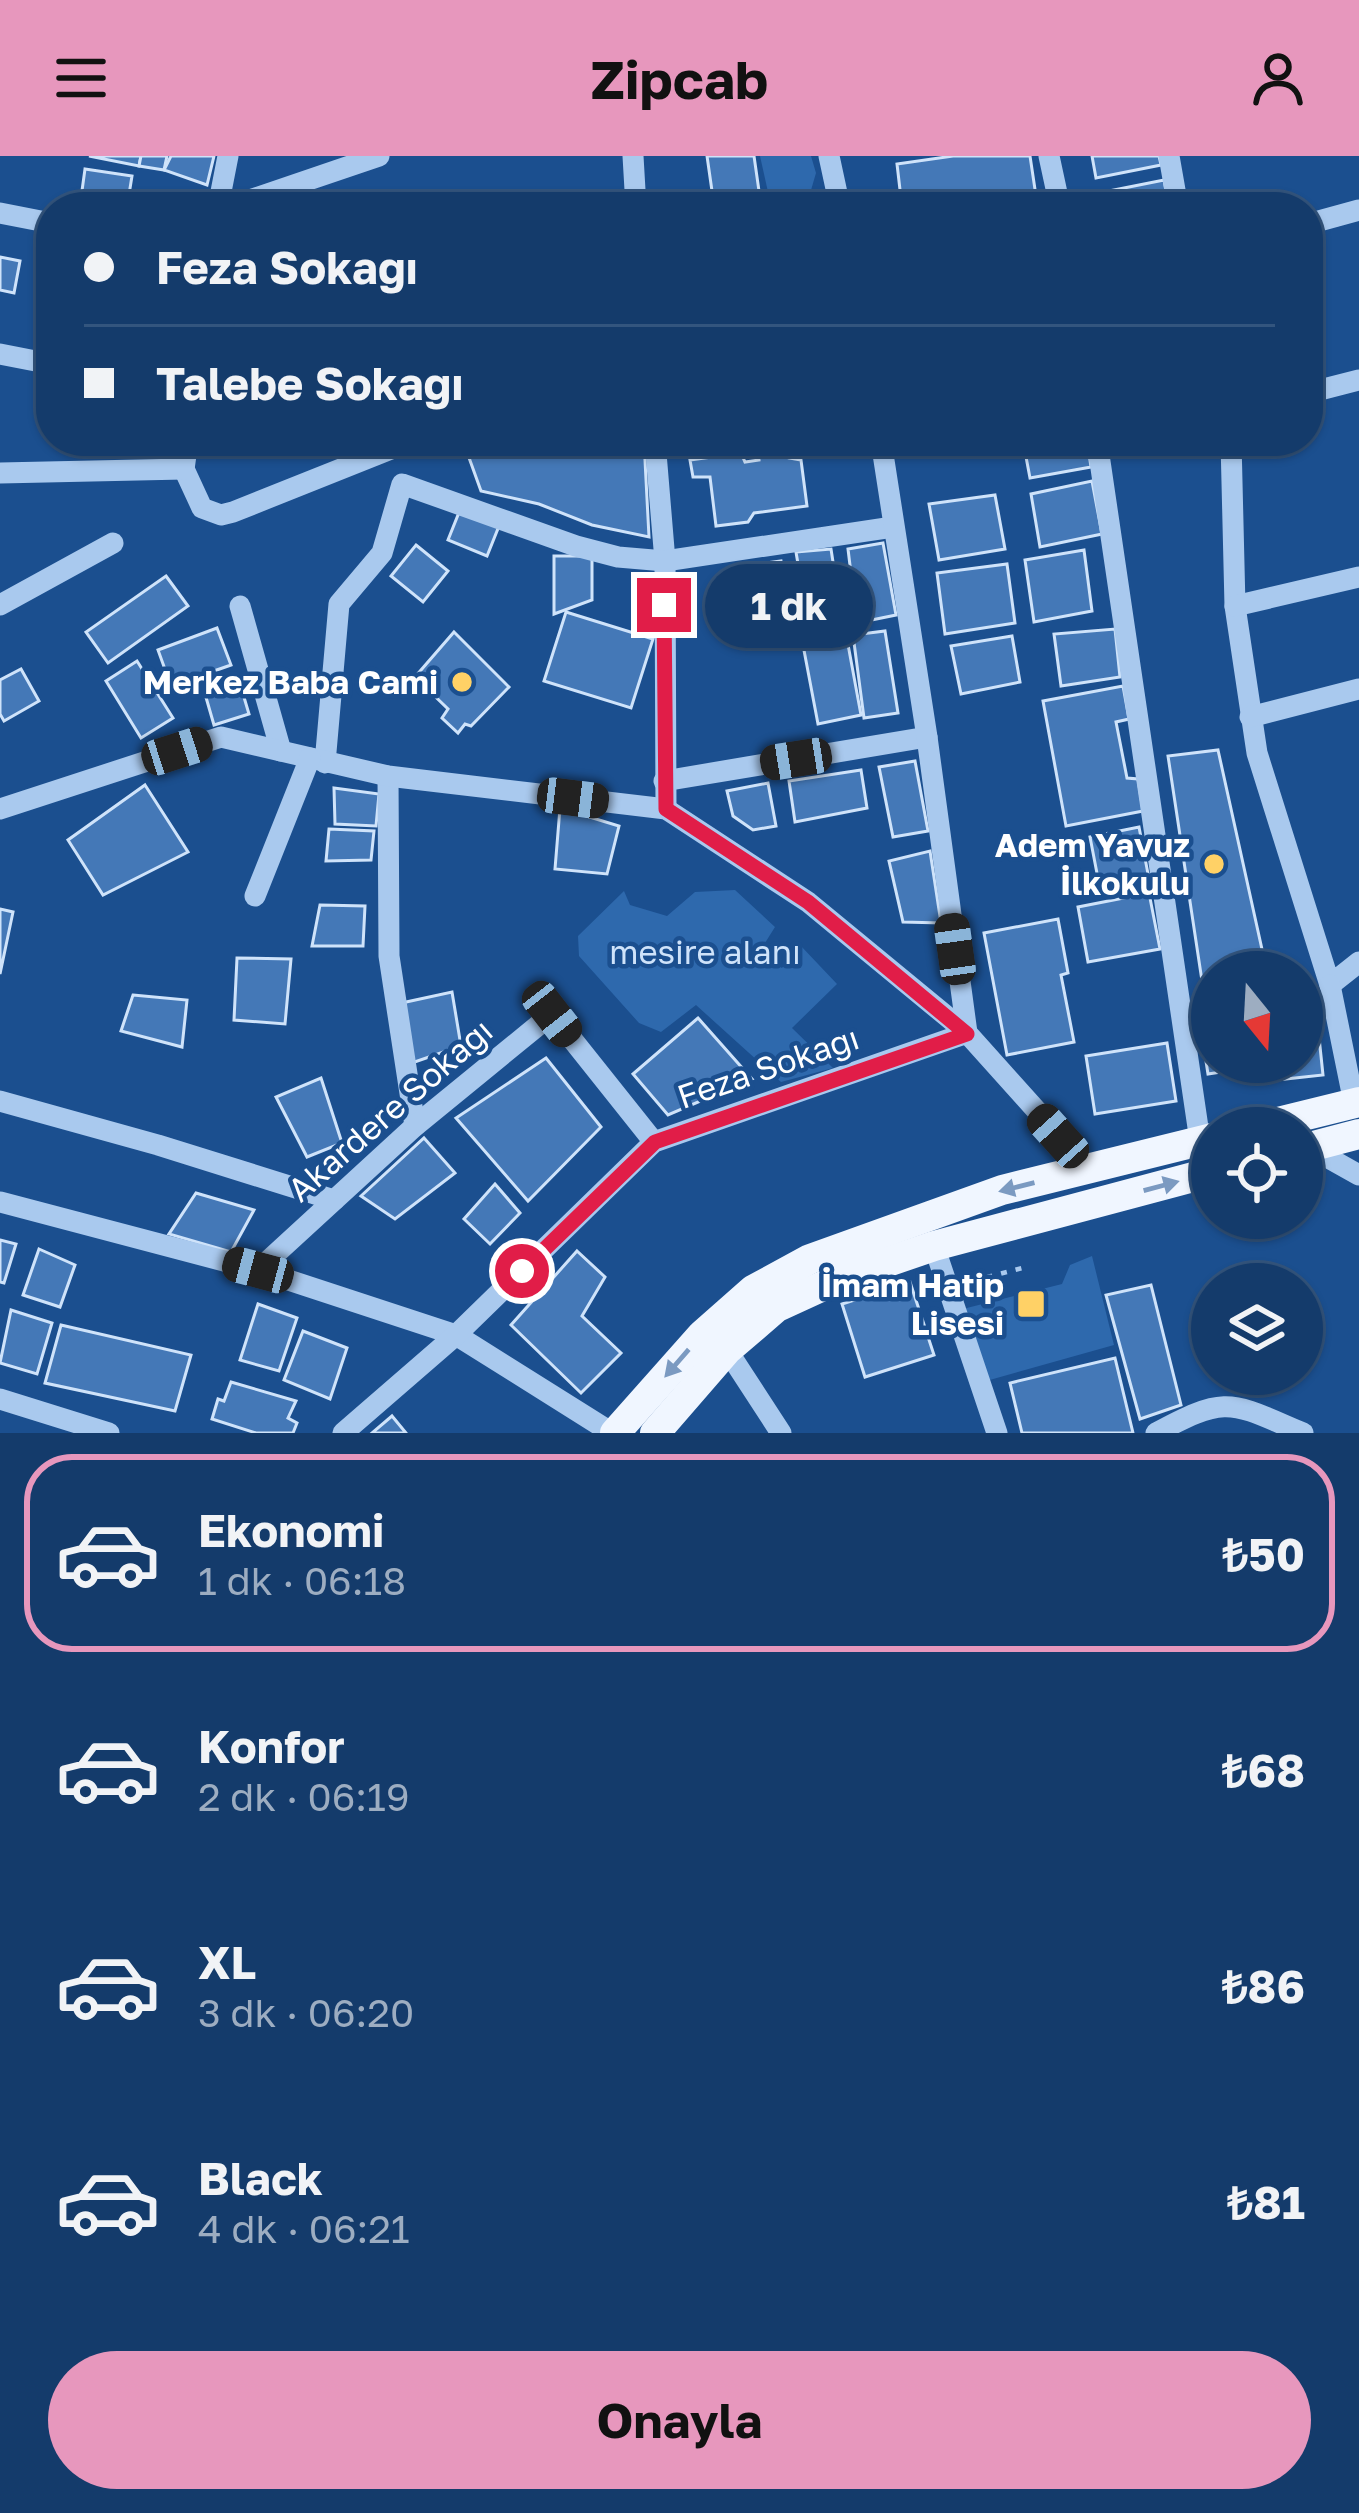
<!DOCTYPE html>
<html lang="tr">
<meta charset="utf-8">
<style>
body{margin:0;font-family:"Golos Text",sans-serif;background:#1d4271;color:#f1f3f6;height:100vh;display:flex;flex-direction:column;font-size:45px;white-space:nowrap}
*{box-sizing:border-box;margin:0}
p{font-size:39px;color:#9dadc1}
.icon{flex:none;width:66px;height:66px;fill:none;stroke:currentColor;stroke-width:2;stroke-linecap:round;stroke-linejoin:round}
.map{position:relative;height:1277px;overflow:hidden}
.details{display:flex;flex-direction:column;background:#143b6b;flex:1}
.details>*{flex:none}
.top-card{position:absolute;left:36px;top:36px;width:1287px;height:264px;border-radius:48px;box-shadow:0 3px 9px #0004,0 0 0 3px #33557e;display:grid;align-content:center;height:264px;padding:0 48px;background:#143b6b}
.needle{width:78px;rotate:162deg}
.buttons{position:absolute;left:1191px;top:795px;display:grid;gap:24px}
.buttons a{display:grid;place-items:center;width:132px;height:132px;border-radius:50%;background:#143b6b;box-shadow:0 3px 9px #0004,0 0 0 3px #33557e;font-size:60px}
.end{position:absolute;width:54px;height:54px;margin:-27px;border:15px solid #e11d48;background:#fff;box-shadow:0 0 0 6px #fff}
.from{border-radius:50%}
.bubble{position:absolute;height:84px;border-radius:42px;background:#143b6b;box-shadow:0 3px 9px #0004,0 0 0 3px #33557e;font-size:39px;font-weight:700;line-height:84px;text-align:center}
.car{position:absolute;width:36px;height:72px;margin:-36px -18px;border-radius:15px;box-shadow:0 0 9px 3px #0007;background:linear-gradient(#222 24%,#8ab4d8 0 40%,#222 0 76%,#8ab4d8 0 86%,#222 0)}
.top-card b{display:flex;align-items:center;gap:42px;height:114px;font-size:45px}
.top-card b+b{border-top:3px solid #33557e}
.top-card i{width:30px;height:30px;background:#f1f3f6}
ul{padding:21px 0 0;list-style:none}
li{display:flex;align-items:center;gap:36px;height:198px;margin:0 24px 18px;padding:0 24px;border:6px solid transparent;border-radius:48px}
li div{flex:1}
li b{display:block;font-size:45px}
li em{font-style:normal;font-weight:700}
li.selected{border-color:#e797bd}
li>.icon{width:108px;height:108px;stroke-width:1.5}
.action{display:flex;gap:24px;margin-top:auto;padding:24px 48px}
.action a{flex:1;height:138px;border-radius:72px;background:#e797bd;color:#111;font-size:48px;font-weight:700;line-height:138px;text-align:center}
header{display:flex;justify-content:space-between;align-items:center;height:156px;padding:0 48px;background:#e797bd;color:#111;font-size:54px;font-weight:700}
.map>svg:first-child{display:block}
.green{fill:#2e69ad}
.building{fill:#4478b7;stroke:#cfe3fa;stroke-width:3}
.lines{fill:none;stroke-linecap:round;stroke-linejoin:round}
.path{stroke:#a9c9ee;stroke-width:4.5;stroke-dasharray:6 9;stroke-linecap:butt}
.minor{stroke:#a9c9ee;stroke-width:21}
.major{stroke:#f0f6ff;stroke-width:30}
.oneway{fill:#7b9ac1}
.route{stroke:#e11d48;stroke-width:15}
.poi-dot{fill:#ffd166;stroke:#1b4f8f;stroke-width:4.5}
.labels{text-anchor:middle;stroke-width:9;stroke-linejoin:round;paint-order:stroke}
.poi-label{font-size:33px;font-weight:bold;fill:#fff;stroke:#1b4f8f;text-anchor:end}
.park-label{font-size:33px;fill:#cfe3fa;stroke:#1b4f8f}
.street-label{font-size:33px;fill:#fff;stroke:#1b4f8f}
</style>
<header><svg class="icon" aria-label="menu" viewBox="0 0 24 24"><path d="M4 6h16M4 12h16M4 18h16"/></svg>Zipcab<svg class="icon" aria-label="person" viewBox="0 0 24 24"><circle cx="12" cy="8" r="4"/><path d="M4 21q1-7 8-7t8 7"/></svg></header>
<div class="map">
<svg width="1359" height="1277" viewBox="0 0 1359 1277">
<rect width="100%" height="100%" fill="#1b4f8f"/>
<!-- green -->
<g class="green">
<polygon points="760,0 811,0 816,17 809,41 754,51 752,40 768,36"/>
<polygon points="735,734 775,771 758,798 782,812 800,789 837,828 792,872 833,912 781,926 696,849 661,876 639,867 579,800 578,780 624,735 630,749 667,760 695,736"/>
<polygon points="1092,1100 1114,1189 972,1229 951,1156 1062,1128 1070,1109"/>
</g>
<!-- building -->
<g class="building">
<polygon points="89,0 141,0 139,10"/>
<polygon points="141,0 167,0 164,14 139,10"/>
<polygon points="171,0 214,0 207,29 164,14"/>
<polygon points="707,0 754,0 759,35 713,42"/>
<polygon points="953,0 1030,0 1036,40 969,51 902,51 897,8"/>
<polygon points="1092,0 1159,0 1161,9 1096,22"/>
<polygon points="85,13 132,20 127,51 80,49"/>
<polygon points="1164,24 1169,51 1097,51 1094,38"/>
<polygon points="0,101 20,105 14,137 0,134"/>
<polygon points="463,285 644,285 649,381 592,369 539,348 481,335"/>
<polygon points="1023,285 1087,285 1091,311 1030,322"/>
<polygon points="787,290 789,302 801,304 807,350 754,357 748,366 716,370 710,321 693,321 690,304 741,297 745,306 759,304 758,294"/>
<polygon points="1092,325 1102,378 1040,391 1031,338"/>
<polygon points="995,339 1005,393 939,404 929,348"/>
<polygon points="460,354 499,370 487,400 448,384"/>
<polygon points="883,387 896,459 857,467 848,393"/>
<polygon points="416,389 448,415 423,446 391,420"/>
<polygon points="831,393 839,445 806,455 796,396"/>
<polygon points="1084,394 1092,455 1034,466 1025,404"/>
<polygon points="554,400 592,400 592,444 554,458"/>
<polygon points="781,405 792,478 755,483 743,410"/>
<polygon points="1007,408 1015,467 945,478 937,417"/>
<polygon points="166,420 188,450 108,507 86,476"/>
<polygon points="566,456 653,483 631,552 544,525"/>
<polygon points="217,472 231,509 171,530 158,494"/>
<polygon points="1115,473 1120,521 1061,530 1054,478"/>
<polygon points="885,475 898,557 864,562 853,479"/>
<polygon points="454,476 509,531 471,570 465,568 458,577 442,562 448,553 415,521"/>
<polygon points="1012,480 1020,526 961,538 951,490"/>
<polygon points="847,483 861,559 818,568 803,489"/>
<polygon points="137,505 173,562 141,582 106,525"/>
<polygon points="21,513 39,545 4,565 0,558 0,524"/>
<polygon points="238,521 249,558 214,569 203,531"/>
<polygon points="1123,530 1129,563 1116,566 1127,622 1138,623 1143,655 1066,670 1043,545"/>
<polygon points="1218,594 1267,816 1212,816 1212,857 1207,858 1168,600"/>
<polygon points="915,605 928,675 893,681 879,611"/>
<polygon points="861,614 867,652 795,666 789,625"/>
<polygon points="768,627 776,670 753,674 733,660 727,635"/>
<polygon points="145,629 188,696 103,739 68,684"/>
<polygon points="334,632 379,638 376,670 335,668"/>
<polygon points="560,652 619,670 607,718 555,713"/>
<polygon points="1139,671 1149,723 1100,733 1090,681"/>
<polygon points="329,673 374,675 371,704 326,705"/>
<polygon points="930,695 941,767 903,766 889,705"/>
<polygon points="1149,737 1160,793 1088,806 1078,751"/>
<polygon points="320,749 365,750 363,790 312,790"/>
<polygon points="0,753 13,756 0,818"/>
<polygon points="1058,763 1068,817 1061,819 1074,886 1007,899 984,777"/>
<polygon points="237,802 291,803 285,868 234,864"/>
<polygon points="452,836 461,890 406,909 397,848"/>
<polygon points="133,839 187,844 182,891 121,875"/>
<polygon points="1315,843 1323,919 1276,924 1274,906 1302,906 1302,845"/>
<polygon points="698,862 752,923 668,959 633,918"/>
<polygon points="1212,865 1212,906 1254,906 1254,911 1208,918 1200,867"/>
<polygon points="1167,887 1176,945 1095,958 1086,900"/>
<polygon points="546,902 601,971 528,1045 456,962"/>
<polygon points="321,922 342,987 307,1001 276,941"/>
<polygon points="424,982 455,1017 395,1063 361,1040"/>
<polygon points="495,1028 520,1057 490,1088 464,1063"/>
<polygon points="196,1037 254,1054 231,1096 169,1078"/>
<polygon points="0,1084 16,1088 4,1127 0,1126"/>
<polygon points="39,1093 75,1109 60,1151 23,1139"/>
<polygon points="577,1095 605,1121 582,1160 621,1197 581,1237 511,1169"/>
<polygon points="910,1126 934,1199 865,1221 842,1148"/>
<polygon points="1151,1129 1181,1249 1140,1263 1106,1139"/>
<polygon points="258,1148 297,1162 279,1215 240,1204"/>
<polygon points="11,1154 52,1167 37,1218 0,1207"/>
<polygon points="61,1169 191,1199 175,1255 45,1227"/>
<polygon points="303,1175 347,1192 330,1243 284,1224"/>
<polygon points="1115,1202 1133,1277 1022,1277 1010,1227"/>
<polygon points="231,1226 296,1245 288,1262 297,1267 293,1277 256,1277 212,1263 218,1243 224,1245"/>
<polygon points="392,1260 406,1277 372,1277"/>
</g>
<g class="lines">
<!-- path -->
<polyline class="path" points="972,1125 1026,1111"/>
<!-- minor -->
<g class="minor">
<polyline points="633,0 636,51"/>
<polyline points="829,0 840,51"/>
<polyline points="1049,0 1060,51"/>
<polyline points="1169,0 1178,51"/>
<polyline points="218,51 228,0"/>
<polyline points="229,51 379,0"/>
<polyline points="0,57 51,67"/>
<polyline points="1308,68 1359,54"/>
<polyline points="0,198 51,208"/>
<polyline points="1308,237 1359,224"/>
<polyline points="655,285 665,405 666,653"/>
<polyline points="1097,285 1200,985"/>
<polyline points="1231,285 1235,450 1257,597 1330,829 1359,806"/>
<polyline points="184,313 202,352 221,359 233,356 411,285"/>
<polyline points="0,317 184,313 188,285"/>
<polyline points="0,449 113,387"/>
<polyline points="240,450 281,595"/>
<polyline points="1235,450 1359,421"/>
<polyline points="1250,561 1359,533"/>
<polyline points="325,607 339,448 382,397 402,328 576,390 618,401 665,405 893,371"/>
<polyline points="388,620 389,800 415,970"/>
<polyline points="664,625 927,581"/>
<polyline points="0,653 221,581 388,620 666,653 808,746 967,877 1089,1013"/>
<polyline points="255,740 310,602"/>
<polyline points="1330,829 1354,947"/>
<polyline points="0,945 158,989 334,1044"/>
<polyline points="1309,991 1359,1019"/>
<polyline points="0,1046 258,1114 456,1179 612,1277"/>
<polyline points="934,1090 997,1277"/>
<polyline points="258,1114 415,970 552,858 654,986"/>
<polyline points="727,1194 781,1277"/>
<polyline points="0,1243 109,1277"/>
<polyline points="343,1277 456,1179 654,986 967,877 927,581 881,285"/>
<path d="M1156,1277c72,-39 74,-31 147,0"/>
</g>
<!-- major -->
<g class="major">
<polyline points="1254,972 1359,946"/>
<polyline points="1302,993 1359,978"/>
<polyline points="615,1277 702,1179 753,1134 810,1103 1002,1034 1212,982"/>
<polyline points="655,1277 727,1194 777,1151 838,1123 934,1090 1212,1016"/>
</g>
</g>
<!-- one-way arrows -->
<defs><path id="oneway-solid" d="M-6-.8H1V-3.2L6.5 0L1 3.2V.8H-6Z" transform="scale(3)"/></defs>
<g class="oneway">
<use href="#oneway-solid" transform="translate(1161 1030) rotate(-15)"/>
<use href="#oneway-solid" transform="translate(1017 1031) rotate(166)"/>
<use href="#oneway-solid" transform="translate(677 1207) rotate(131)"/>
</g>
<g class="lines">
<!-- route -->
<polyline class="route" points="522,1115 655,986 967,878 808,746 666,653 664,449"/>
</g>
<!-- markers -->
<g class="poi-dot">
<circle cx="462" cy="526" r="12"/>
<circle cx="1214" cy="708" r="12"/>
<rect x="1016" y="1133" width="30" height="30" rx="6"/>
</g>
<g class="labels">
<!-- poi labels -->
<g class="poi-label">
<text x="438" y="538">Merkez Baba Cami</text>
<text x="1190" y="701">Adem Yavuz<tspan x="1190" dy="38">İlkokulu</tspan></text>
<text x="1004" y="1141">İmam Hatip<tspan x="1004" dy="38">Lisesi</tspan></text>
</g>
<!-- park labels -->
<g class="park-label">
<text x="705" y="808">mesire alanı</text>
</g>
<!-- street labels -->
<g class="street-label">
<text transform="translate(768 911) rotate(-19)" y="12">Feza Sokağı</text>
<text transform="translate(390 954) rotate(-41)" y="12">Akardere Sokağı</text>
</g>
</g>
</svg>
<div class="buttons">
<a><svg class="needle" viewBox="-14 -14 28 28"><path d="M0-13l5 13h-10z" fill="#e53935"/><path d="M0 13l5-13h-10z" fill="#9dadc1"/></svg></a>
<a><svg class="icon" aria-label="locate" viewBox="0 0 24 24"><circle cx="12" cy="12" r="6"/><path d="M12 2v4M12 18v4M2 12h4M18 12h4"/></svg></a>
<a><svg class="icon" aria-label="layers" viewBox="0 0 24 24"><path d="M12 4l9 5-9 5-9-5zM3 14l9 5 9-5"/></svg></a>
</div>
<i class="end from" style="left:522px;top:1115px"></i>
<i class="end" style="left:664px;top:449px"></i>
<div class="bubble" style="left:705px;top:408px;width:168px">1 dk</div>
<i class="car" style="left:177px;top:595px;rotate:72deg"></i>
<i class="car" style="left:796px;top:603px;rotate:261deg"></i>
<i class="car" style="left:573px;top:642px;rotate:97deg"></i>
<i class="car" style="left:955px;top:793px;rotate:352deg"></i>
<i class="car" style="left:552px;top:858px;rotate:142deg"></i>
<i class="car" style="left:1058px;top:980px;rotate:318deg"></i>
<i class="car" style="left:258px;top:1114px;rotate:285deg"></i>
<div class="top-card">
<b><i class="from"></i>Feza Sokağı</b>
<b><i></i>Talebe Sokağı</b>
</div>
</div>
<section class="details">
<ul>
<li class="selected"><svg class="icon" aria-label="car" viewBox="0 0 24 24"><path d="M5 17H2v-5l4-1 3-4h7l3 4 3 1v5h-3M9 17h6M6 11h13"/><circle cx="7" cy="17" r="2"/><circle cx="17" cy="17" r="2"/></svg><div><b>Ekonomi</b><p>1 dk · 06:18</p></div><em>₺50</em></li>
<li><svg class="icon" aria-label="car" viewBox="0 0 24 24"><path d="M5 17H2v-5l4-1 3-4h7l3 4 3 1v5h-3M9 17h6M6 11h13"/><circle cx="7" cy="17" r="2"/><circle cx="17" cy="17" r="2"/></svg><div><b>Konfor</b><p>2 dk · 06:19</p></div><em>₺68</em></li>
<li><svg class="icon" aria-label="car" viewBox="0 0 24 24"><path d="M5 17H2v-5l4-1 3-4h7l3 4 3 1v5h-3M9 17h6M6 11h13"/><circle cx="7" cy="17" r="2"/><circle cx="17" cy="17" r="2"/></svg><div><b>XL</b><p>3 dk · 06:20</p></div><em>₺86</em></li>
<li><svg class="icon" aria-label="car" viewBox="0 0 24 24"><path d="M5 17H2v-5l4-1 3-4h7l3 4 3 1v5h-3M9 17h6M6 11h13"/><circle cx="7" cy="17" r="2"/><circle cx="17" cy="17" r="2"/></svg><div><b>Black</b><p>4 dk · 06:21</p></div><em>₺81</em></li>
</ul>
<div class="action"><a>Onayla</a></div>
</section>
